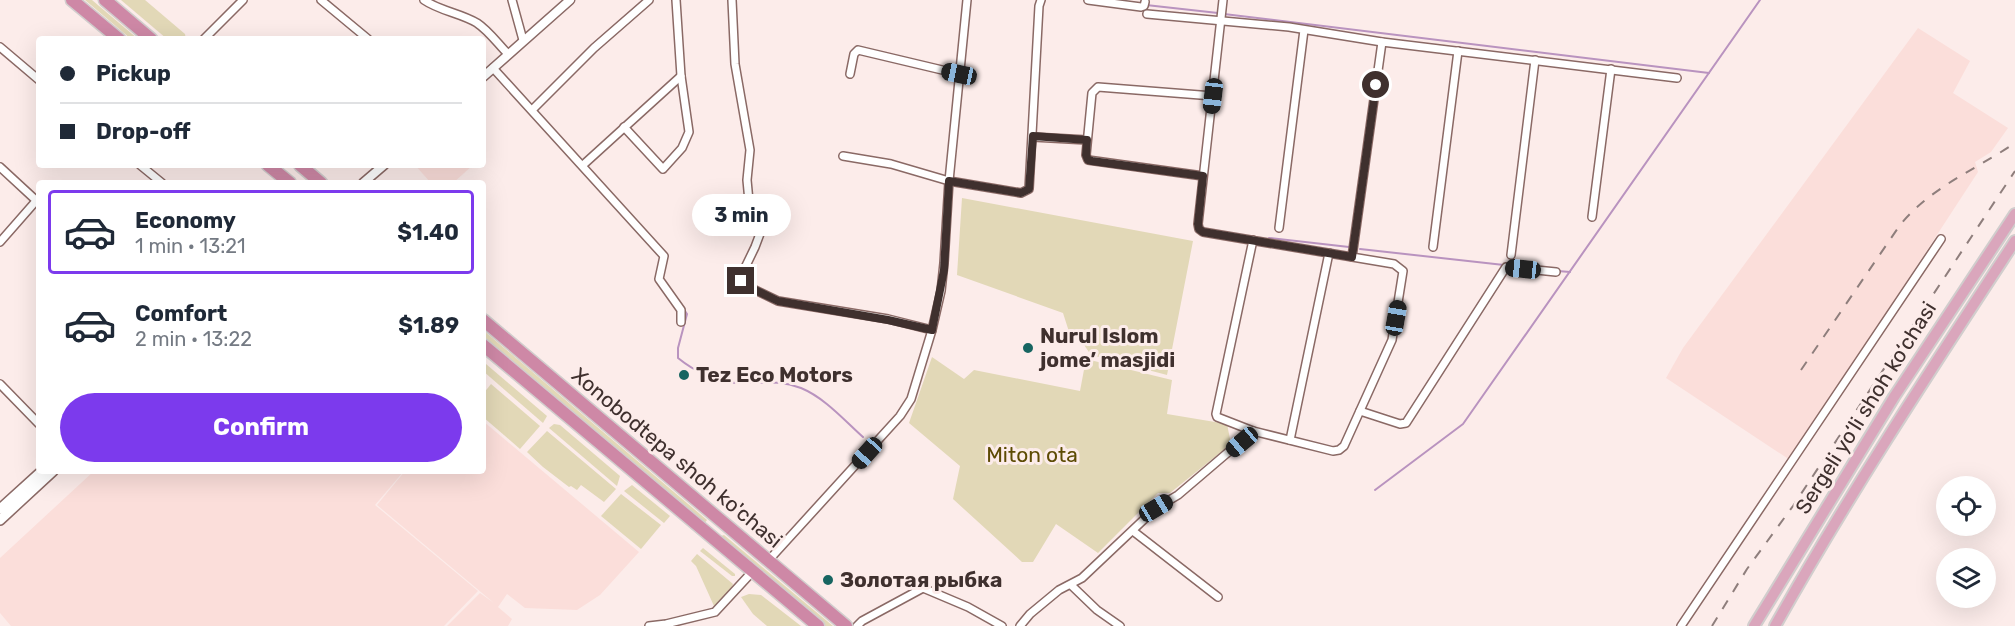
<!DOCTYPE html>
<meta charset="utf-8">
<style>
body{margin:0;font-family:Rubik,sans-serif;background:#f2f2f3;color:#1f2937;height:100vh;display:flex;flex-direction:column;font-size:22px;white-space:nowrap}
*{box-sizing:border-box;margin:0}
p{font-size:20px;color:#747a83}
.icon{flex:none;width:33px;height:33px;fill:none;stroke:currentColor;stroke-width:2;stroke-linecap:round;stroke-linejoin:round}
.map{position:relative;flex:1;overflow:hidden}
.drawer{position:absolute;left:36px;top:180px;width:450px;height:294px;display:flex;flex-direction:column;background:#fff;border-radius:6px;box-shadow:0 6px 24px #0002}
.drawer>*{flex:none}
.banner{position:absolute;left:36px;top:36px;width:450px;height:132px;border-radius:6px;box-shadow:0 6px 24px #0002;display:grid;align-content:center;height:132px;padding:0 24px;background:#fff}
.controls{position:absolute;left:1936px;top:476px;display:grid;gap:12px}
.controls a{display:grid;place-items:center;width:60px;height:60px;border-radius:50%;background:#fff;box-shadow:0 6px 24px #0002;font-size:30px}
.end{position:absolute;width:27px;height:27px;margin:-14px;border:8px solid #3f302e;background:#fff;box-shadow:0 0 0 3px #fff}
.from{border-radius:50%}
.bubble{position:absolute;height:42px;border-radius:21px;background:#fff;box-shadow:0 6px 24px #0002;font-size:20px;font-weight:700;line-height:42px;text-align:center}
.car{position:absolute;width:18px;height:36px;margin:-18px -9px;border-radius:8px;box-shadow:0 0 4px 2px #0007;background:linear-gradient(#222 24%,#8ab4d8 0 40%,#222 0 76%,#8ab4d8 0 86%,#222 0)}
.banner b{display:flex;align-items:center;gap:21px;height:57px;font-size:22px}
.banner b+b{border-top:2px solid #e0e1e3}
.banner i{width:15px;height:15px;background:#1f2937}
ul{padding:10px 0 0;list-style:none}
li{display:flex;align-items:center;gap:18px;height:84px;margin:0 12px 9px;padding:0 12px;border:3px solid transparent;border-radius:6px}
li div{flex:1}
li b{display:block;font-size:22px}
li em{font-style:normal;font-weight:700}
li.selected{border-color:#7c3aed}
li>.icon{width:54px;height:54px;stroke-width:1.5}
.cta{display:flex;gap:12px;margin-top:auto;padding:12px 24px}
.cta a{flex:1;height:69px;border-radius:36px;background:#7c3aed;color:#fff;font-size:24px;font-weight:700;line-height:69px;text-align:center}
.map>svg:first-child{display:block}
.built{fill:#fbdeda}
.green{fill:#e2d8b7}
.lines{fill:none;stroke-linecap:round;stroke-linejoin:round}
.stream{stroke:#b993bf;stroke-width:2}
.minor-casing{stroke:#8a6965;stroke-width:10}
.tertiary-casing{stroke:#8a6965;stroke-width:11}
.secondary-casing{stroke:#8a6965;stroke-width:12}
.primary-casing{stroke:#d1cdcd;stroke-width:14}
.trunk-casing{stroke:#d1cdcd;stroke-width:15}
.minor{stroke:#fff;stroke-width:7}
.tertiary{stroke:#fff;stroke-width:8}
.secondary{stroke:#fff;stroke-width:9}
.primary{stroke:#daa6bc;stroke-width:10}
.trunk{stroke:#ce88a6;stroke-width:12}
.rail{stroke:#8e7e7c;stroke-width:2;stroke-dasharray:10 10;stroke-linecap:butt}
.route{stroke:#3f302e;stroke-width:8}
.poi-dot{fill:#176561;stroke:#fcecea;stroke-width:2}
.labels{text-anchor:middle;stroke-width:6;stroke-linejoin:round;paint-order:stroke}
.poi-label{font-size:21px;font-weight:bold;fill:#3f302e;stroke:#fcecea;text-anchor:start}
.street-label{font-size:21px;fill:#3f302e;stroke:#fcecea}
.park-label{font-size:21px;fill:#5d4b04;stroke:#fcecea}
</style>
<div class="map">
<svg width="2015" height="626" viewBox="0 0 2015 626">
<rect width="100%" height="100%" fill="#fcecea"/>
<!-- built -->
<g class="built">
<polygon points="1918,28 1970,61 1953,93 2008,128 1991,152 1975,162 1978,172 1790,460 1666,378 1683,348"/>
<polygon points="415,165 473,165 453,183 431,183"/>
<polygon points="483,421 639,552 600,595 577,610 525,608 507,594 498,607 512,619 508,626 447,626 480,593 494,603 377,505 405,471 483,471"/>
<polygon points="94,471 404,471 375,505 478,591 444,626 11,626 0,613 0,558"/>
</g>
<!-- green -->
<g class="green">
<polygon points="85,0 92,0 138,39 131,39"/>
<polygon points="121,0 145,0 185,34 186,39 167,39"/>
<polygon points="962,198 1193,241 1167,375 1091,355 1082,342 1071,338 1063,313 957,275"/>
<polygon points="483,330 707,520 704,524 483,336"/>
<polygon points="932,357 964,379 974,370 1080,391 1086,359 1172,380 1167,414 1227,424 1231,444 1170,493 1158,493 1098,553 1056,524 1033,562 1022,562 953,499 960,466 909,423"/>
<polygon points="486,364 547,416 543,423 483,371 483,368"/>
<polygon points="491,384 540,426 520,449 483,417 483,394"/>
<polygon points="554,424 560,425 620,476 617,486 549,428"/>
<polygon points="547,431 616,489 604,502 581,485 577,490 571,486 569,487 543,467 527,452"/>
<polygon points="632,485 670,516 664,523 624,491"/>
<polygon points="621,494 661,525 641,549 601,516"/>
<polygon points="724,535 833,626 825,626 721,539 721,536"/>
<polygon points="703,548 735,574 735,576 732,576 700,551"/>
<polygon points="697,554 733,584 732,587 714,606 696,566 691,561"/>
<polygon points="749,594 761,595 801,626 767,626 753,614 741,597"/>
</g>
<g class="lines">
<!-- stream -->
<g class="stream">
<polyline points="1146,5 1218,13"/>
<polyline points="1224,14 1709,73"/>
<polyline points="1269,238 1349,247"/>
<polyline points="1360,249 1504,265"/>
<polyline points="1558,271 1570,272"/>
<path d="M683,308l4,6 -9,34v10c16,13 38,24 59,25 23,1 40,-4 64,5 24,10 43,32 62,49"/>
<polyline points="1375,490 1463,424 1760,0"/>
</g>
<!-- minor casing -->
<g class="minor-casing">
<g id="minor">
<polyline points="321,0 368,39"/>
<path d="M424,0c16,11 36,13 53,23 12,8 21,21 31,31"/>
<polyline points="512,0 523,40"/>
<polyline points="732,0 735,64 750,150 747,180 750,212 761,231 755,247 741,276 741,281 743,284 778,301 888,319 932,330"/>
<polyline points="1088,0 1141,7 1144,6 1145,2"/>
<polyline points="1223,0 1198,224 1199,229 1203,232 1394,264 1403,271 1392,340 1344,446 1339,450 1333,451 1253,431 1217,417 1216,414 1253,240"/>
<polyline points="1147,14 1289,27 1382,42 1677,78"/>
<polyline points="204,39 243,0"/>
<polyline points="0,47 39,80"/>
<polyline points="493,68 664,256 659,279 681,310 681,322"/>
<polyline points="850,74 854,54 858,50 959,74"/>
<polyline points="532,110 594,48 649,0"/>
<polyline points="624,127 663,169 682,148 689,132 681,76 676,0"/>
<polyline points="1033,137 1087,140"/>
<polyline points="843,156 891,164 949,181 1021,193 1029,189 1039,6 1041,0"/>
<polyline points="140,165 162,183"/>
<polyline points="583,165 681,76"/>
<polyline points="0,167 39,203"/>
<polyline points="1203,176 1088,160 1086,155 1092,93 1098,87 1213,96"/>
<polyline points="1592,217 1611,69"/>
<polyline points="1279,228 1304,30"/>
<polyline points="0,242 36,201"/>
<polyline points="1433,247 1458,51"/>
<polyline points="1511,255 1535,60"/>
<polyline points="1352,257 1382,42"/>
<polyline points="0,384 39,424"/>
<polyline points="1360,411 1400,424 1406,423 1506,267 1556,272"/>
<polyline points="1290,440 1329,253"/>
<polyline points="1133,531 1218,597"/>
<polyline points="768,561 900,416 911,399 932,330 941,291 944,263 949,181 967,0"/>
<polyline points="1071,585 1097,610 1120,626"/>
<polyline points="649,626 666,624 715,612 753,571"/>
<polyline points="857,626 862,621 923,588 968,607 1002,626"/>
<polyline points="1020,626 1030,614 1059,590 1082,578 1156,508 1178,495 1253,431"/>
<polyline points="1681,626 1941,239"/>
</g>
</g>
<!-- tertiary casing -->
<g class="tertiary-casing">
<g id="tertiary">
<polyline points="483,77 570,0"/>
<polyline points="363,183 384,165"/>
</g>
</g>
<!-- secondary casing -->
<g class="secondary-casing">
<g id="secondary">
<polyline points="0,509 42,471"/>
<polyline points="0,520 53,471"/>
</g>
</g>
<!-- primary casing -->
<g class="primary-casing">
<g id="primary">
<polyline points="1754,626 1894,397 2015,214"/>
<path d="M1775,626c74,-132 157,-258 240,-385"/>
</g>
</g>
<!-- trunk casing -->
<g class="trunk-casing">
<g id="trunk">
<polyline points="72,0 119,39"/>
<polyline points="105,0 151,39"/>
<polyline points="268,165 290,183"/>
<polyline points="300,165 321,183"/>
<polyline points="483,320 846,626"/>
<polyline points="483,345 818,626"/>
</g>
</g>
<!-- minor -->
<use href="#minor" class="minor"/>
<!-- tertiary -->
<use href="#tertiary" class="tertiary"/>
<!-- secondary -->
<use href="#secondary" class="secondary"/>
<!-- primary -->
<use href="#primary" class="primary"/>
<!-- trunk -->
<use href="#trunk" class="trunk"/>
<!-- rail -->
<g class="rail">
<path d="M1801,370l99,-145c31,-38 75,-55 115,-82"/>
<polyline points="1712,626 1747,569 1793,506 2015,171"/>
</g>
</g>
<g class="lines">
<!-- route -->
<polyline class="route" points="741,281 743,284 778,301 888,320 932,330 944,270 949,181 1021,193 1029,189 1033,136 1087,140 1086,155 1088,160 1092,161 1203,176 1198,224 1199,229 1203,232 1352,257 1376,85"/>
</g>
<!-- markers -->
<g class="poi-dot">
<circle cx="1028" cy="348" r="6"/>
<circle cx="684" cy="375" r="6"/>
<circle cx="828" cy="580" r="6"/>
</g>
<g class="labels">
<!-- poi labels -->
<g class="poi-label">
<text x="1040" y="343">Nurul Islom<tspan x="1040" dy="24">jome’ masjidi</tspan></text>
<text x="696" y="382">Tez Eco Motors</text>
<text x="840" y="587">Золотая рыбка</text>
</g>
<!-- street labels -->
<g class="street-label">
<text transform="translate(1866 408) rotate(-58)" y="7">Sergeli yo‘li shoh ko‘chasi</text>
<text transform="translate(677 458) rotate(40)" y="7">Xonobodtepa shoh ko'chasi</text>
</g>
<!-- park labels -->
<g class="park-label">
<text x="1032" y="462">Miton ota</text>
</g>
</g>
</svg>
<div class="controls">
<a><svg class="icon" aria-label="locate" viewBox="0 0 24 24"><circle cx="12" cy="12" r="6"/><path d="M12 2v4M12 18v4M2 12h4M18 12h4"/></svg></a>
<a><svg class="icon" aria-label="layers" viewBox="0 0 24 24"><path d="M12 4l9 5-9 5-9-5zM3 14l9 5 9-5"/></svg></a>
</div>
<i class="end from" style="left:1376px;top:85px"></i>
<i class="end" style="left:741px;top:281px"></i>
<div class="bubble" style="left:692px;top:194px;width:99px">3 min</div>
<i class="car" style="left:959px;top:74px;rotate:282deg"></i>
<i class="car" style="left:1213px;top:96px;rotate:187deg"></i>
<i class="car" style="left:1523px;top:269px;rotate:276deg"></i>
<i class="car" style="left:1396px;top:318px;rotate:10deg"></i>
<i class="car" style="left:1242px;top:442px;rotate:230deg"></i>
<i class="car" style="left:867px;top:453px;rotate:222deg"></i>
<i class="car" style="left:1156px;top:508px;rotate:59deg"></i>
<div class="banner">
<b><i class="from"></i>Pickup</b>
<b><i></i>Drop-off</b>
</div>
<section class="drawer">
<ul>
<li class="selected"><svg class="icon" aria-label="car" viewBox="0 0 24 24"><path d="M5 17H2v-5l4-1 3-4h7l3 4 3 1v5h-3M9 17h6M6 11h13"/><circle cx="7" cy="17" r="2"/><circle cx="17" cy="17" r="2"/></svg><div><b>Economy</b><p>1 min · 13:21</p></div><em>$1.40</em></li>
<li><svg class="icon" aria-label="car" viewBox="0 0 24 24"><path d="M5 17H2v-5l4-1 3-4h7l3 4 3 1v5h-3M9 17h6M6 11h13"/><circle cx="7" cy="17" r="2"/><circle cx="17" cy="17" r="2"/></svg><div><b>Comfort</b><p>2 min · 13:22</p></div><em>$1.89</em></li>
</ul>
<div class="cta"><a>Confirm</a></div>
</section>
</div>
